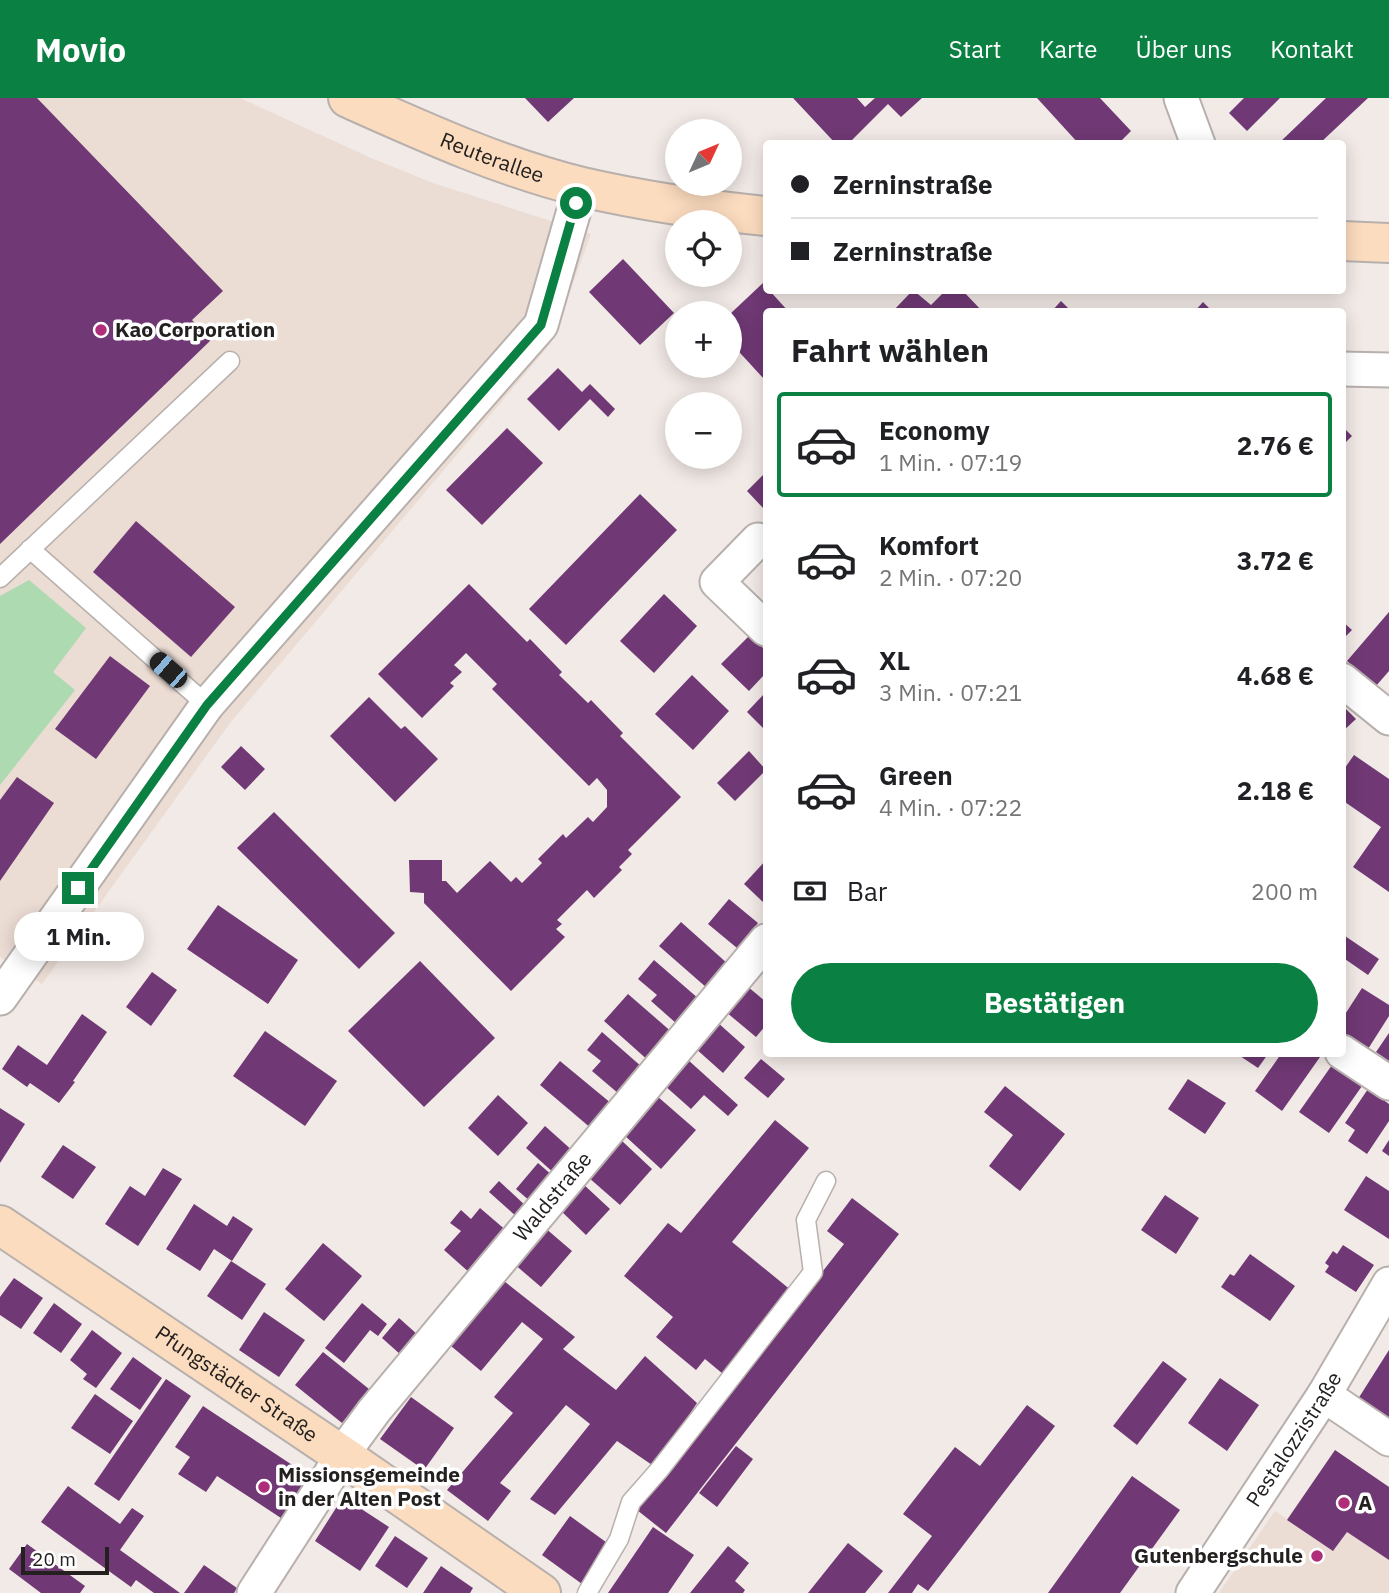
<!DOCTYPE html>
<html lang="de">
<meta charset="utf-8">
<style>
body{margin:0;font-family:"IBM Plex Sans",sans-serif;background:#f6f6f6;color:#202124;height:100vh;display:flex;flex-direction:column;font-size:26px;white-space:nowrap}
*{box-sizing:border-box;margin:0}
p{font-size:23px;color:#757577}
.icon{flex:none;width:38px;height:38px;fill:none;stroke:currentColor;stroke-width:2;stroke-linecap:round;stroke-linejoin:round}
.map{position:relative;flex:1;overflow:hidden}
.sheet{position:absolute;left:763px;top:210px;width:583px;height:749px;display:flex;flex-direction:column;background:#fff;border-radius:7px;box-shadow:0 4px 18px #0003}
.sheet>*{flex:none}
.banner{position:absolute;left:763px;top:42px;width:583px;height:154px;border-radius:7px;box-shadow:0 4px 18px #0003;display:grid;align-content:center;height:154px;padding:0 28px;background:#fff}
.needle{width:46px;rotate:46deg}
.tools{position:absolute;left:665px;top:21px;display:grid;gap:14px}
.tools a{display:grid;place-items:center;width:77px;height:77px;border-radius:50%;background:#fff;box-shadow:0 4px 18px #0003;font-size:35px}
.scale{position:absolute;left:21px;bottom:18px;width:88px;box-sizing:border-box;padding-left:7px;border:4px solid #23201f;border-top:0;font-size:19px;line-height:24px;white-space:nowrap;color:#23201f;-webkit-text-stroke:5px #fff;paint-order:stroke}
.end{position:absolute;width:32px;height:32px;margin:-16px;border:9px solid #0b8043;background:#fff;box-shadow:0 0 0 4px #fff}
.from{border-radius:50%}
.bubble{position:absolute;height:49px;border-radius:24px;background:#fff;box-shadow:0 4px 18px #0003;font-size:23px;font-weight:800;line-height:49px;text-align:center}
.car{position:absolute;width:21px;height:42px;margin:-21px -10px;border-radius:9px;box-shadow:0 0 5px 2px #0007;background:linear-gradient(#222 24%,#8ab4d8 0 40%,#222 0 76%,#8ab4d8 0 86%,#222 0)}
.banner b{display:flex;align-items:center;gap:24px;height:66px;font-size:26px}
.banner b+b{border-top:2px solid #e0e0e0}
.banner i{width:18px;height:18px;background:#202124}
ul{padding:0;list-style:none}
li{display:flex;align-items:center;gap:21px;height:105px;margin:0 14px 10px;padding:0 14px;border:4px solid transparent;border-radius:7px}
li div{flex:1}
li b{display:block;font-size:26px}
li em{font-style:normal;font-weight:800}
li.current{border-color:#0b8043}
li>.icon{width:63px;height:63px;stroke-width:1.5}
h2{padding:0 28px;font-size:32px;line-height:84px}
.pay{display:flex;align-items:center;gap:18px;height:77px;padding:0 28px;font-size:26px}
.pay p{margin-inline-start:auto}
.action{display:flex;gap:14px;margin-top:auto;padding:14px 28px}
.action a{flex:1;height:80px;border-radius:42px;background:#0b8043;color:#fff;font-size:28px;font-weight:800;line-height:80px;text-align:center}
header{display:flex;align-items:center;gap:42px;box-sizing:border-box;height:98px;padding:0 35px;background:#0b8043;color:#fff}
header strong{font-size:33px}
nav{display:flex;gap:38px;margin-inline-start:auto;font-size:24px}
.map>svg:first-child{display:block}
.built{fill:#ebdcd4}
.green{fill:#aedab1}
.building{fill:#703975}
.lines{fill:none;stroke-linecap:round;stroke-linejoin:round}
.lane-casing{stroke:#b8b0ad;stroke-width:21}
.street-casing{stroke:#b8b0ad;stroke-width:37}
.secondary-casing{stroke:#b8b0ad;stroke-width:42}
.lane{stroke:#fff;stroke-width:18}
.street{stroke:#fff;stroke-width:33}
.secondary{stroke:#fcdcbf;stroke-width:38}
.route{stroke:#0b8043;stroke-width:9}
.poi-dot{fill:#b02e79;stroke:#fff;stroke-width:2.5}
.labels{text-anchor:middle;stroke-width:7;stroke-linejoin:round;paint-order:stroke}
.street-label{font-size:21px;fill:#23201f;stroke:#fff}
.poi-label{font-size:21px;font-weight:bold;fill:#23201f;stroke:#fff;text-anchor:start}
</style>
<header>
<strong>Movio</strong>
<nav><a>Start</a><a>Karte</a><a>Über uns</a><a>Kontakt</a></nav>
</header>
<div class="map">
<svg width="1389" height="1495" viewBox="0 0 1389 1495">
<rect width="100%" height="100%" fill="#f2eae6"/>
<!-- built -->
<g class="built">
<polygon points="0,0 240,0 371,60 433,85 591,136 551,245 230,625 42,886 0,859"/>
<polygon points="1335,1352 1389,1389 1389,1495 1219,1495 1275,1413 1287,1421"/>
</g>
<!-- green -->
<polygon class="green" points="29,482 86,530 53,574 75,592 0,687 0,498"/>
<!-- building -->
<g class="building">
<polygon points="0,0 37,0 223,193 192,222 211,242 0,446"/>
<polygon points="525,0 574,0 548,24"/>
<polygon points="793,0 857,0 865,9 875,0 922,0 901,19 888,6 848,46 836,46"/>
<polygon points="1037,0 1100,0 1131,33 1118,46 1079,46"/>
<polygon points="1244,0 1280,0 1247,33 1229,15"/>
<polygon points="1326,0 1368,0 1319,46 1278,46"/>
<polygon points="623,161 674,215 640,247 589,194"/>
<polygon points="763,185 766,189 766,192 769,192 789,214 766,214 766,281 765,282 730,244 730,216"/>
<polygon points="913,192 931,207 946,192 962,192 983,214 892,214"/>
<polygon points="1061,203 1072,214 1051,214"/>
<polygon points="1203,204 1213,214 1194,214"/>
<polygon points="558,270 582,294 590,286 615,311 608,319 590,301 559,333 527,301"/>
<polygon points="1342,328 1352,338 1342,348"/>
<polygon points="507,330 543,365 482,427 446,392"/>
<polygon points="766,374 766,413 747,393"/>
<polygon points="640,396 677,432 566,547 529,511"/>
<polygon points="136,423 235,509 191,559 93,474"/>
<polygon points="469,486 527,544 530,541 562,574 559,577 588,605 591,602 623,635 620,638 681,699 628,752 632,756 619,769 622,772 594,800 587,792 557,822 562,826 556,831 565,839 511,893 424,805 424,795 410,794 409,762 442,762 442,783 446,783 457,795 490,763 511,784 516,779 522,785 542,765 538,761 563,736 566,740 588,719 593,724 607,709 607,692 597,680 589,688 492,591 497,586 466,555 454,567 462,574 450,585 454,588 422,620 378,576"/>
<polygon points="664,496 697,528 654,575 620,543"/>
<polygon points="1389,514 1389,573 1376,588 1347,563"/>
<polygon points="1342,523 1352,532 1342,542"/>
<polygon points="750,537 766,553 766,575 749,593 721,566"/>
<polygon points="110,558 150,588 96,661 55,631"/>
<polygon points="692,577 729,613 693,652 655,616"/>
<polygon points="766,594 766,633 747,614"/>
<polygon points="369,599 401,631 405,628 438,661 395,704 330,638"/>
<polygon points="1342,607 1356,621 1342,634"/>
<polygon points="241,648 265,671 245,692 221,669"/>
<polygon points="749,653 766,672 735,703 717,685"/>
<polygon points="1354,657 1389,681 1389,794 1353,769 1381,729 1342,702 1342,674"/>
<polygon points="17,679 54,705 0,783 0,702"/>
<polygon points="274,714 395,835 359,871 237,750"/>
<polygon points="766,762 766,807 744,786"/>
<polygon points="729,801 758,825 737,850 708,826"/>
<polygon points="218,807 298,862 268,906 187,851"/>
<polygon points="681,824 728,866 707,890 659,848"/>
<polygon points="1342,836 1379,861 1368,877 1342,859"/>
<polygon points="654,862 699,901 677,926 651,903 657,897 638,881"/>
<polygon points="420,863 495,940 424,1009 348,933"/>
<polygon points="152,874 177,892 151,928 126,909"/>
<polygon points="747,888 766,904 766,927 756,939 726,914"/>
<polygon points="1362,890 1389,907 1389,918 1368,951 1342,934 1342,921"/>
<polygon points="628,896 674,936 650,964 604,923"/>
<polygon points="82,916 107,934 73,983 75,984 59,1005 30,985 27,989 2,971 18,947 47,967"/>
<polygon points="717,924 745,949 723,975 695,950"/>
<polygon points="265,933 337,983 305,1028 233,978"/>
<polygon points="602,934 642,969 619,996 592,973 601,963 587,952"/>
<polygon points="1389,935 1389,963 1376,954"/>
<polygon points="1237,956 1268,956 1258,970"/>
<polygon points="1281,956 1316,956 1320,959 1282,1013 1255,993"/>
<polygon points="687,961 738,1007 728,1018 704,997 691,1011 664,987"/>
<polygon points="761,961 785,981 768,1000 744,980"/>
<polygon points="560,963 612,1006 592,1031 540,987"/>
<polygon points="1332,967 1362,988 1329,1035 1299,1014"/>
<polygon points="1188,981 1226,1005 1205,1036 1168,1011"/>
<polygon points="1005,988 1065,1036 1020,1093 989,1068 1013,1037 984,1014"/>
<polygon points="1368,991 1389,1006 1389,1023 1367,1056 1348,1043 1355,1032 1345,1025"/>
<polygon points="498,997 528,1025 498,1058 468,1030"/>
<polygon points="657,998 696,1032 661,1071 623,1036"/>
<polygon points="0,1010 25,1026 0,1065"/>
<polygon points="775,1022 809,1050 732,1144 792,1193 723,1276 705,1261 696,1272 656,1239 673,1219 624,1178 668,1125 681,1135"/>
<polygon points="545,1028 574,1054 555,1076 526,1050"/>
<polygon points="621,1042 652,1071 620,1107 588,1079"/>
<polygon points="1389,1042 1389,1058 1382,1053"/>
<polygon points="63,1047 96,1069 73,1101 41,1079"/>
<polygon points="538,1065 553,1078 531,1104 516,1091"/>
<polygon points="163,1070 182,1081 138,1148 105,1126 130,1088 145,1098"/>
<polygon points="1366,1078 1389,1093 1389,1141 1344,1112"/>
<polygon points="499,1083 527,1109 518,1120 489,1094"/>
<polygon points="582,1085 610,1111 586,1137 559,1111"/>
<polygon points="1165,1097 1199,1120 1176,1156 1141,1132"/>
<polygon points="852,1100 899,1136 666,1435 637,1412 844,1146 827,1133"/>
<polygon points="194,1106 227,1128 233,1118 253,1131 232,1163 214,1151 200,1173 166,1151"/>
<polygon points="480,1110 508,1134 471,1176 444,1152 461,1133 450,1125 461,1112 471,1121"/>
<polygon points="544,1129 572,1153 541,1189 513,1165"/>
<polygon points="323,1145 362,1178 324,1223 285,1191"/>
<polygon points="1343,1147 1374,1167 1356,1194 1325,1174 1329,1168 1325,1165 1333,1153 1337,1156"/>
<polygon points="1250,1156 1295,1188 1270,1223 1221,1189 1230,1176 1234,1178"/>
<polygon points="231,1163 266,1186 242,1222 207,1198"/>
<polygon points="14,1180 43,1200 21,1231 0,1217 0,1199"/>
<polygon points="504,1183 575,1239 563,1251 616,1292 645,1258 697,1305 655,1369 617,1343 555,1417 530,1401 590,1326 566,1307 500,1385 511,1393 488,1423 447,1392 513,1315 494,1299 543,1241 522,1224 481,1273 451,1248"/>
<polygon points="54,1205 82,1226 61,1255 33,1235"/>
<polygon points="362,1205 387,1226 378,1238 370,1232 344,1265 325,1250"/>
<polygon points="264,1214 305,1242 279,1279 239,1252"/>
<polygon points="399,1220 418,1237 401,1257 382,1240"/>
<polygon points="92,1232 122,1255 96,1290 83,1281 87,1276 70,1262"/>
<polygon points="1389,1252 1389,1321 1358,1301"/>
<polygon points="323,1254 369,1291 342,1325 295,1287"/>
<polygon points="133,1259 162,1280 140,1312 110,1291"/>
<polygon points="1163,1263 1187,1281 1137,1347 1113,1328"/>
<polygon points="1220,1280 1259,1307 1227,1353 1188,1325"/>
<polygon points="166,1281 191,1298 119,1403 94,1386"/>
<polygon points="95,1296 133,1323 110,1356 71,1330"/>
<polygon points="411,1299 454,1330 424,1372 380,1341"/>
<polygon points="1027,1307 1055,1328 928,1493 918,1486 912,1495 888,1495 932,1438 903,1416 955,1349 980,1368"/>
<polygon points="203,1308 312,1380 284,1422 217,1378 206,1394 178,1376 190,1359 175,1349"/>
<polygon points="736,1348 753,1361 717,1409 699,1395"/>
<polygon points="1335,1352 1389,1389 1389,1462 1347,1434 1333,1453 1287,1422"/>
<polygon points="1132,1378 1180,1412 1120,1495 1048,1495"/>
<polygon points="68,1388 120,1426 132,1410 144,1418 120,1452 180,1495 154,1495 136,1482 131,1489 41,1424"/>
<polygon points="343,1399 389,1429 360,1473 315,1443"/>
<polygon points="570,1418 610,1447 582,1486 542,1457"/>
<polygon points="653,1429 694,1457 668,1495 608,1495"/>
<polygon points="395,1438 428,1460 407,1490 375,1468"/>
<polygon points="848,1445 883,1473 865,1495 808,1495"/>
<polygon points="27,1446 85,1488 80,1495 41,1495 9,1471"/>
<polygon points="728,1448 749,1465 735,1483 745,1492 743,1495 690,1495"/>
<polygon points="204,1467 237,1490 234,1495 184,1495"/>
<polygon points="441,1468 473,1490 470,1495 423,1495"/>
</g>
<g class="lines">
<!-- lane casing -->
<g class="lane-casing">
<g id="lane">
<polyline points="30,451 207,607"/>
<polyline points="0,480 230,263"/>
<polyline points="587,1495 619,1441 631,1404 660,1371 813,1174 806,1122 826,1083"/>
</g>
</g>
<!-- street casing -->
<g class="street-casing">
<g id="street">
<polyline points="1181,0 1198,46"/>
<polyline points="1342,271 1389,272"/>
<polyline points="758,442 717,484 766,531"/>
<polyline points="1342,582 1389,620"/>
<polyline points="0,900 207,607 541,227 581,88"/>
<polyline points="1342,954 1389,985"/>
<polyline points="1324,1297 1389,1341"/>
<path id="s1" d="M254,1495l98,-152 22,-30 392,-470"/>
<path id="s2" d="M1193,1495l131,-198 65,-111"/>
</g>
</g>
<!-- secondary casing -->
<g class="secondary-casing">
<g id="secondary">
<path id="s3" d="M348,0c76,34 153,69 234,89 61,14 122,23 184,29"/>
<polyline points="1342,143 1389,145"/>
<path id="s4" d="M0,1127l343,231 198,137"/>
</g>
</g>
<!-- lane -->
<use href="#lane" class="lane"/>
<!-- street -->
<use href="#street" class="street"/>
<!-- secondary -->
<use href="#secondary" class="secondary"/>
</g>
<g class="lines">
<!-- route -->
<polyline class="route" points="78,790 207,607 541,227 576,105"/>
</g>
<!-- markers -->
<g class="poi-dot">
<circle cx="101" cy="232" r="7"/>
<circle cx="264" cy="1389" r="7"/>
<circle cx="1344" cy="1405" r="7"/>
<circle cx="1317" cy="1458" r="7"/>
</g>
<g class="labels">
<!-- street labels -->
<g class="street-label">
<text dy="7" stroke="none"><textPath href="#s3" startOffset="156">Reuterallee</textPath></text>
<text dy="7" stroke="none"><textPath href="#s1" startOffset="497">Waldstraße</textPath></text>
<text dy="7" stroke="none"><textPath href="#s4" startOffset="285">Pfungstädter Straße</textPath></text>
<text dy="7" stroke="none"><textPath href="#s2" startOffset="184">Pestalozzistraße</textPath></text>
</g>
<!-- poi labels -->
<g class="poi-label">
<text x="115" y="239">Kao Corporation</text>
<text x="278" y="1384">Missionsgemeinde<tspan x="278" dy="24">in der Alten Post</tspan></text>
<text x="1358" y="1412">A</text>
<text x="1303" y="1465" text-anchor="end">Gutenbergschule</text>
</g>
</g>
</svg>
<div class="tools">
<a><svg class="needle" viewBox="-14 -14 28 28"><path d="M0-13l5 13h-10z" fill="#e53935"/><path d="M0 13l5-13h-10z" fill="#757577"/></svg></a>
<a><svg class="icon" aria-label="locate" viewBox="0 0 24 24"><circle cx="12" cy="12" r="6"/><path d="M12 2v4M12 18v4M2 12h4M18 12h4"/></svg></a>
<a>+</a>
<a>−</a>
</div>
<div class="scale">20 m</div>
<i class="end from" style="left:576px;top:105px"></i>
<i class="end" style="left:78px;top:790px"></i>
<div class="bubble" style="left:14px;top:814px;width:130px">1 Min.</div>
<i class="car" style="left:168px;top:572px;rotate:311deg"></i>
<div class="banner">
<b><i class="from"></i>Zerninstraße</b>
<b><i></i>Zerninstraße</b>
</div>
<section class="sheet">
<h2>Fahrt wählen</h2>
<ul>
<li class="current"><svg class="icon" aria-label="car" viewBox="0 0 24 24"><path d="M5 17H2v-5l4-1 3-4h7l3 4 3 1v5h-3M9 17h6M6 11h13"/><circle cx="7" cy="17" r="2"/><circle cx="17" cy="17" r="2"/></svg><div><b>Economy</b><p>1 Min. · 07:19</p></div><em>2.76 €</em></li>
<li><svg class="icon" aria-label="car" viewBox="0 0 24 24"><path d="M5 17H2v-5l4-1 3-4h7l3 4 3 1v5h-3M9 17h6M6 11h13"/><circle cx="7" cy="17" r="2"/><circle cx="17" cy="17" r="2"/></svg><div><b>Komfort</b><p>2 Min. · 07:20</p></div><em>3.72 €</em></li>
<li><svg class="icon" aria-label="car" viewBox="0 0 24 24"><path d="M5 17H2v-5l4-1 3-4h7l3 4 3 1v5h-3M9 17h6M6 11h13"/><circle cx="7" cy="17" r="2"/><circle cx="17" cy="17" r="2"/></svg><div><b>XL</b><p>3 Min. · 07:21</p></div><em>4.68 €</em></li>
<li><svg class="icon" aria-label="car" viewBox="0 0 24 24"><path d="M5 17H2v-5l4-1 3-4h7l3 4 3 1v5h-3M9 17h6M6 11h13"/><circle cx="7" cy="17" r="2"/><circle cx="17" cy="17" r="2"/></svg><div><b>Green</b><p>4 Min. · 07:22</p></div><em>2.18 €</em></li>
</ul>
<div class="pay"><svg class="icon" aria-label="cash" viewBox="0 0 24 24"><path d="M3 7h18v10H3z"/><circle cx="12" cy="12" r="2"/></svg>Bar<p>200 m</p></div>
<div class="action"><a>Bestätigen</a></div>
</section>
</div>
